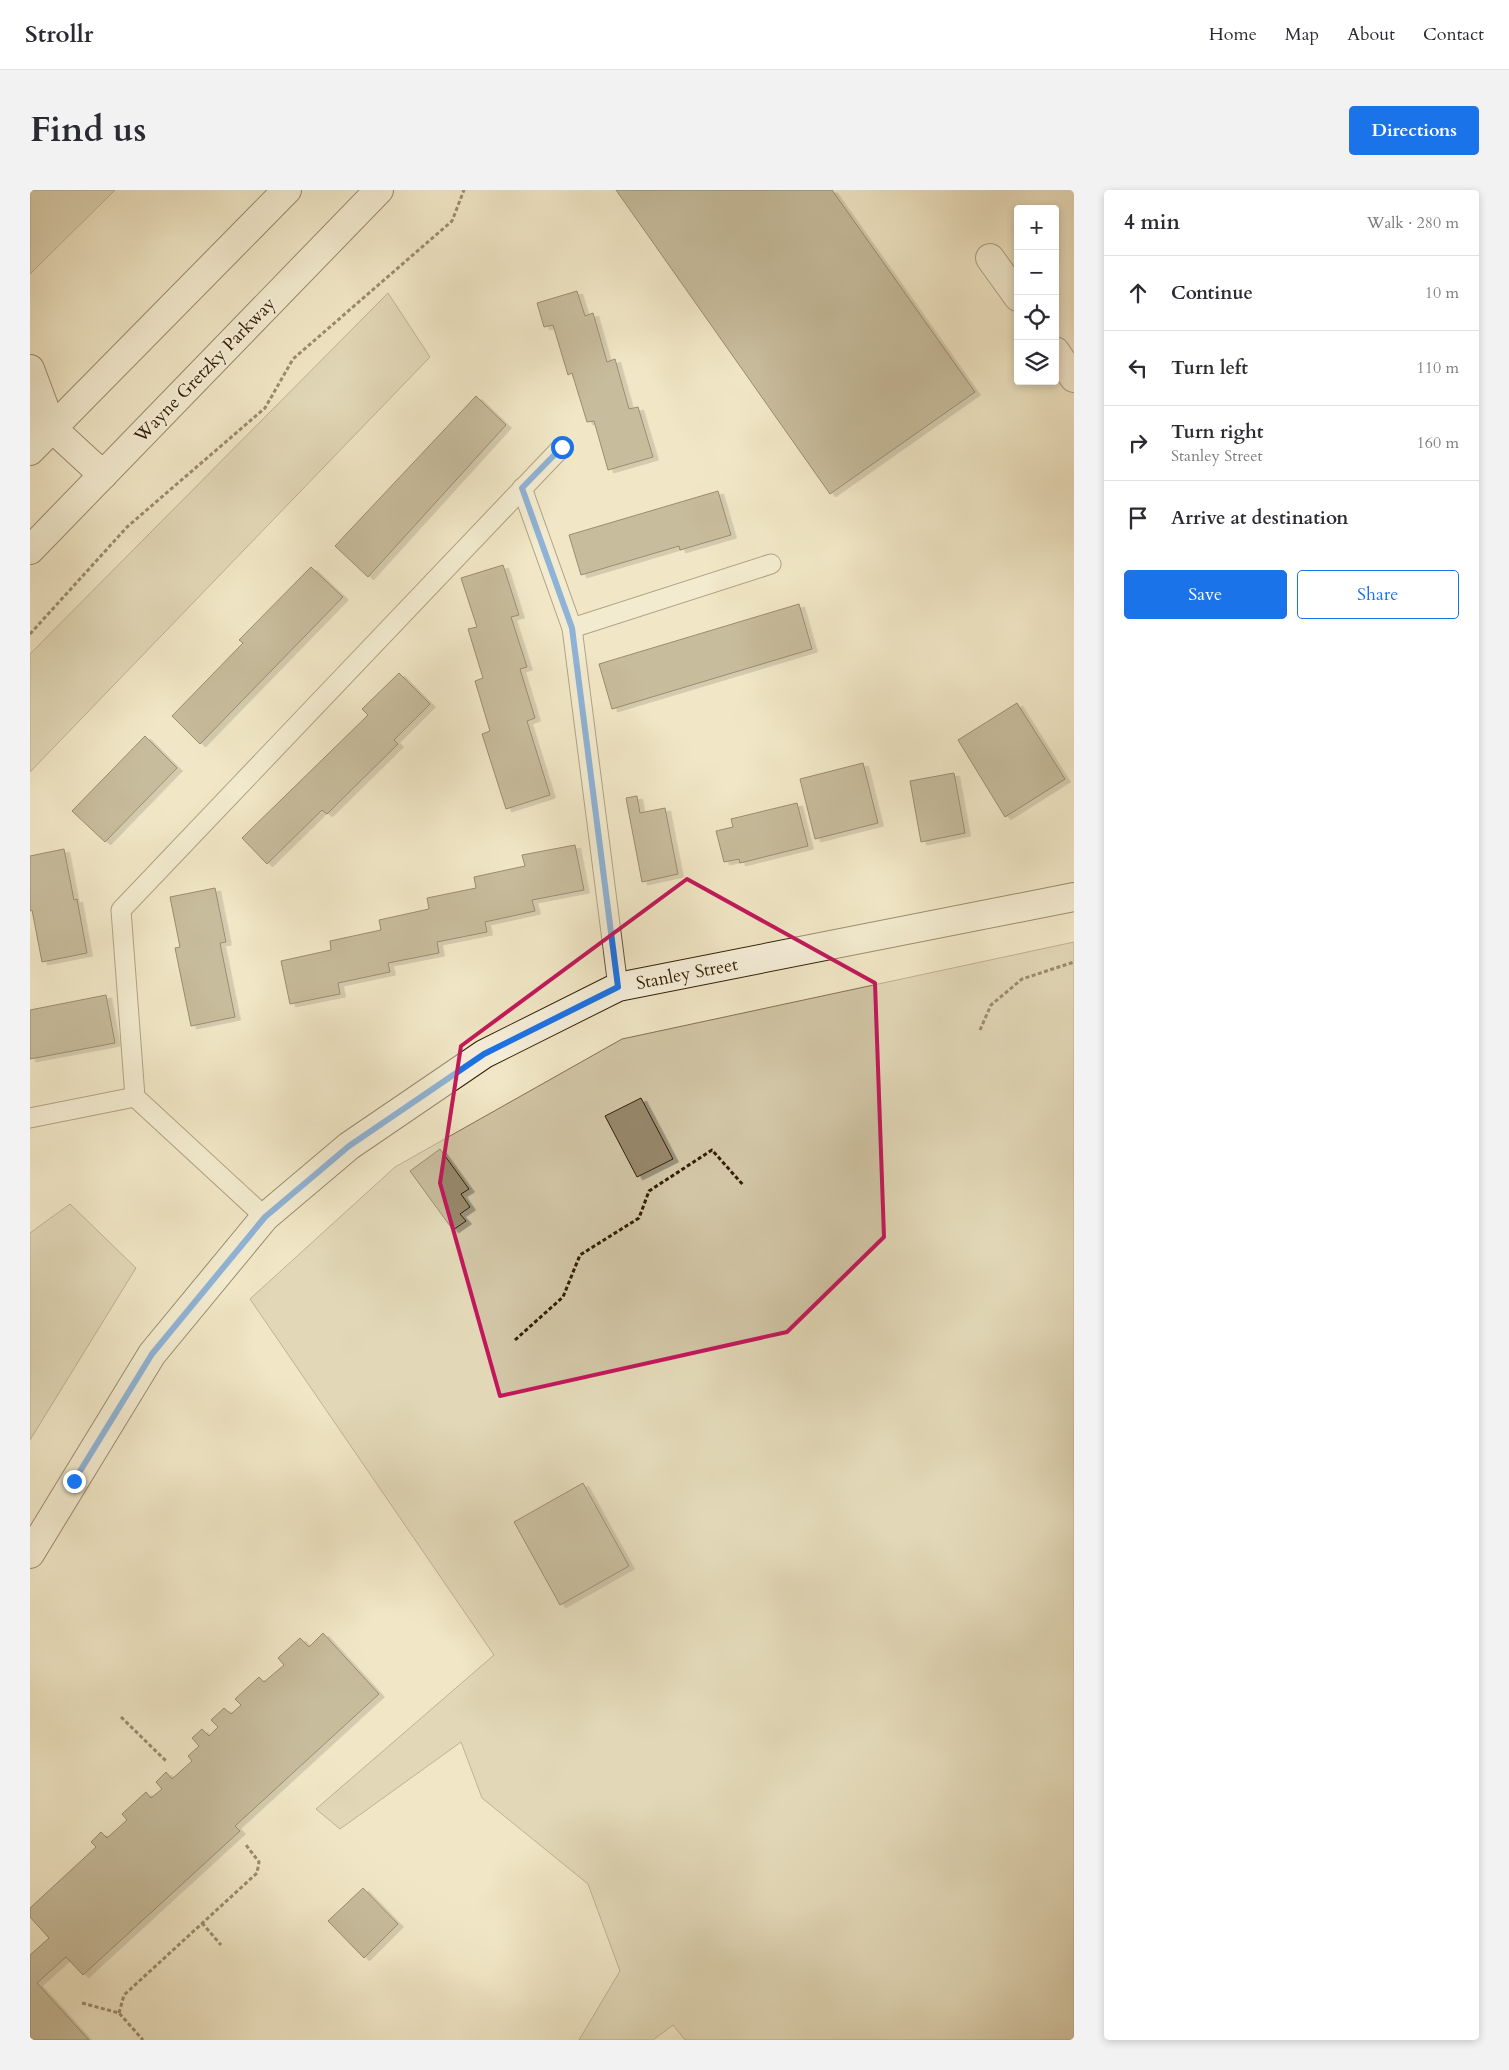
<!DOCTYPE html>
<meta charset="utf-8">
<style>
body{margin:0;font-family:Cardo,serif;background:#f2f2f3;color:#2b2b33}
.controls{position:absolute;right:15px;top:15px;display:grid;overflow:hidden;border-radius:5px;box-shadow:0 2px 8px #0003}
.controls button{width:45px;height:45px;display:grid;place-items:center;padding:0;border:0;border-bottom:1px solid #e1e1e2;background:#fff;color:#2b2b33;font:25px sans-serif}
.stop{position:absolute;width:15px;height:15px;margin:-11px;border:4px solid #1a73e8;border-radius:50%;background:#fff}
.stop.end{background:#1a73e8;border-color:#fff;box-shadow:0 1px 5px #0008}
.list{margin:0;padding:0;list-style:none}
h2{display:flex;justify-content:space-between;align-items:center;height:65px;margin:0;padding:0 20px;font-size:21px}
h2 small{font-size:16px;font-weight:400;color:#7c7c81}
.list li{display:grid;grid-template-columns:32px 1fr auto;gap:15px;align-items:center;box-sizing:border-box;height:75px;padding:0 20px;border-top:1px solid #e1e1e2}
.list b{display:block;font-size:19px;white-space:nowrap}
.list p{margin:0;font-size:16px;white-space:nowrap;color:#7c7c81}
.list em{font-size:16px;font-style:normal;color:#7c7c81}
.actions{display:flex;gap:10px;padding:15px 20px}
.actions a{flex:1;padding:11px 0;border:1px solid #1a73e8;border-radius:5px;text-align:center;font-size:18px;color:#1a73e8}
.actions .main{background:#1a73e8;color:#fff}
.icon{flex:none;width:28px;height:28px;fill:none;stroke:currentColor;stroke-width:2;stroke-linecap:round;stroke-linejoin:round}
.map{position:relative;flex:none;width:1044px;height:1850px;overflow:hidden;border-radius:5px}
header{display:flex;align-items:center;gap:30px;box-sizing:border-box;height:70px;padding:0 25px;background:#fff;border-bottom:1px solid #e1e1e2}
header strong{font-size:24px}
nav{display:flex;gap:28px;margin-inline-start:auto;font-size:18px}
.intro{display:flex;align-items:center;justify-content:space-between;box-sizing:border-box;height:120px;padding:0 30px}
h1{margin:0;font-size:35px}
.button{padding:12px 22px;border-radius:5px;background:#1a73e8;color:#fff;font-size:18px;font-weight:700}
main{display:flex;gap:30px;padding:0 30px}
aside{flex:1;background:#fff;border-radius:5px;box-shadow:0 2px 8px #0003}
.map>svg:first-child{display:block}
</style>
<header>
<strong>Strollr</strong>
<nav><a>Home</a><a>Map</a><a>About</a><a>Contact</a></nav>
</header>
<div class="intro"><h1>Find us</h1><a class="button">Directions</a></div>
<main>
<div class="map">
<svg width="1044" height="1850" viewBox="0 0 1044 1850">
<defs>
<filter id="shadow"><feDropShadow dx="5.5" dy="3" stdDeviation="0" flood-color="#0004"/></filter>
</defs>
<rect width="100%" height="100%" fill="#f1e7c6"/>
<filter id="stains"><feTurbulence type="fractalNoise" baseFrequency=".004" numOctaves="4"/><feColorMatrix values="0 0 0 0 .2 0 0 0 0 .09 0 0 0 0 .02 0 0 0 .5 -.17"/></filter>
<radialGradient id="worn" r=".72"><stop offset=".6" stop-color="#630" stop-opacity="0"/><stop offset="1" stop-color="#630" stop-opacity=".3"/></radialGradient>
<g fill="#d1c5a5" stroke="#827254">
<path d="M0,0H85L0,84Z"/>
<path d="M358,103L400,167L0,582V464Z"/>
<path d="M1044,752V1850H655L643,1835L623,1850H549L590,1781L558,1694L452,1608L431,1552L310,1639L286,1619L464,1465L220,1109L365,977L592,849Z"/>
<path d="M40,1014L106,1078L0,1250V1043Z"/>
</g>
<g fill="#968769" stroke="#342004" filter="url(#shadow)">
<path d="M586,0H802L945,202L800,304Z"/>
<path d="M547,101L555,126L563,123L577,172L585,169L599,219L608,217L623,267L578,280L564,231L557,232L542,183L538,185L523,135L514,137L507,113Z"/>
<path d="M446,206L476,235L338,387L305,356Z"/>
<path d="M688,301L701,345L650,360L649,356L551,385L539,345Z"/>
<path d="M473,375L489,425L481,427L497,477L490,479L505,528L497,531L520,605L476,619L452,544L460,541L445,491L453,488L438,439L447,437L431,388Z"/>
<path d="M281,377L313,407L170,554L142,526L213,453L209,450Z"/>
<path d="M769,414L782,459L582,519L569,474Z"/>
<path d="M369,483L400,514L364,550L368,554L297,624L292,620L237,674L212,648L338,525L332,519Z"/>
<path d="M987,513L1035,589L975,627L928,550Z"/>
<path d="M115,546L147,578L75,652L42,621Z"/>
<path d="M833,573L848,633L785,649L770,589Z"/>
<path d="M924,583L935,643L891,652L880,591Z"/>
<path d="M607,606L610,623L635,618L648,684L612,692L596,608Z"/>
<path d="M767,613L778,656L710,673L709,669L694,672L686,641L703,637L701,629Z"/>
<path d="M545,655L554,700L502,710L505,721L455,732L457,742L407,752L409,763L358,773L360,782L308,793L310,804L260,814L251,771L301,760L300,751L351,740L349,730L399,719L397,708L446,698L444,687L495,676L492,665Z"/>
<path d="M34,659L44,710L47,709L57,763L12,772L2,720L0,721V666Z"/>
<path d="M185,698L196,752L190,753L205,827L161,836L145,758L150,757L140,707Z"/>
<path d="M76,805L85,853L0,869V820Z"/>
<path d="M611,908L643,969L607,987L575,926Z"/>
<path d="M410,959L439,999L431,1004L440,1017L430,1024L436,1031L423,1040L380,981Z"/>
<path d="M553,1293L599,1376L530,1415L484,1332Z"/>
<path d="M293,1443L349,1504L205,1636L210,1641L53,1785L36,1767L7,1793L59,1850H0V1765L19,1748L0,1727V1718L66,1657L61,1652L71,1642L77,1648L97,1630L92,1624L116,1602L121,1608L132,1599L126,1592L136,1582L142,1589L162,1571L158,1566L169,1556L162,1548L172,1539L179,1546L188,1537L181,1530L194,1518L201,1524L211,1515L205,1509L229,1487L234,1492L254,1475L248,1468L270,1448L279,1457Z"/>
<path d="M333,1698L368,1734L334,1768L298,1731Z"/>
</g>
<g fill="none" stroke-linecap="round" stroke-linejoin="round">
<defs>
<g id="lane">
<path d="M492,298L542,438L588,797"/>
<path d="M542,438L741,374"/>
<path d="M0,928L105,907"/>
<path d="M235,1027L105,907L91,720L532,257"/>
</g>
<g id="street">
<path d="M960,68L988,107"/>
<path d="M1025,161L1044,188"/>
</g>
<g id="secondary">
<path d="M0,179L22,238"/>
<path d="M0,224L22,238L73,285"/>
<path d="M0,261L257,0"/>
<path d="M0,360L349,0"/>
<path d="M0,1364L122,1164L235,1027L319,956L454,864L588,797L1044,707"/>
</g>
</defs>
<use href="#lane" stroke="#635234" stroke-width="21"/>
<use href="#street" stroke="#635234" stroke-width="30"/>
<use href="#secondary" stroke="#342004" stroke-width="30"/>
<g stroke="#342004" stroke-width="3" stroke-dasharray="4 2.5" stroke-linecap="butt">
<path d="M0,444L97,337L235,218L263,169L422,31L434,0"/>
<path d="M950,840L961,815L992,789L1044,772"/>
<path d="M485,1150L533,1107L550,1065L609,1028L619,1001L682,960L714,996"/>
<path d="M91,1527L136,1571"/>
<path d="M172,1733L191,1755"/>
<path d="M52,1813L89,1823L113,1850"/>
<path d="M89,1823L94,1805L227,1683L229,1672L216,1655"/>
</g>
<use href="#lane" stroke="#f6efda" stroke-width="19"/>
<use href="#street" stroke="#f6efda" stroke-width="28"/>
<use href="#secondary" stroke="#f6efda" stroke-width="28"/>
</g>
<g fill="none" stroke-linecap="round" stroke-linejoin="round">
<path stroke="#1a73e8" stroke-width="6" d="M44,1291L122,1164L235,1027L319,956L454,864L588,797L542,438L492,298L532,257"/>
</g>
<path d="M0 0H1044V1850H0ZM657,689L845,793L854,1047L757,1142L470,1206L410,993L431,856Z" fill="#f1e7c6" fill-opacity=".55" fill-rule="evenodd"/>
<path fill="none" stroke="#c2185b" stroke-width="4" stroke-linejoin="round" d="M657,689L845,793L854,1047L757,1142L470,1206L410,993L431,856Z"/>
<g text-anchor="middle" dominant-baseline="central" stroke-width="4" stroke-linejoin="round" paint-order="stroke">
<g font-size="18" fill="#342004" stroke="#f6efda">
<text transform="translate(175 180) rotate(-46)">Wayne Gretzky Parkway</text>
<text transform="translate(657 784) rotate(-11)">Stanley Street</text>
</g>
</g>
<rect width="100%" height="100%" filter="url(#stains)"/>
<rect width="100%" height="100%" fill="url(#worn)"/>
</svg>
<div class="controls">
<button>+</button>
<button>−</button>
<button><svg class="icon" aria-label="locate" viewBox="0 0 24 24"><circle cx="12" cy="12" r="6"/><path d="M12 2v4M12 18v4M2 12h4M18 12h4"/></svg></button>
<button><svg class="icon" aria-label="layers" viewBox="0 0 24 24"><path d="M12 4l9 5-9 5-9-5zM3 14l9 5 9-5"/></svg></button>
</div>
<div class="stop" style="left:532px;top:257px"></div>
<div class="stop end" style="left:44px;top:1291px"></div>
</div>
<aside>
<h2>4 min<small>Walk · 280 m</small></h2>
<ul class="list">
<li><svg class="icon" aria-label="ahead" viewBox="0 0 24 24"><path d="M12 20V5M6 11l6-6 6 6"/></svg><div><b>Continue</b></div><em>10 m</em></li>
<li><svg class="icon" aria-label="left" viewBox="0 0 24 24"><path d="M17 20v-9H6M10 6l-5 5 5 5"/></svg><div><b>Turn left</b></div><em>110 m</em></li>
<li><svg class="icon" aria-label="right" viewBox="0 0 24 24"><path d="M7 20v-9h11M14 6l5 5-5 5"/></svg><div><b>Turn right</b><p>Stanley Street</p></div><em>160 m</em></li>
<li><svg class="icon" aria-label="arrive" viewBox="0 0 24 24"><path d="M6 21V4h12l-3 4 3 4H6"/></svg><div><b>Arrive at destination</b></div></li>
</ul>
<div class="actions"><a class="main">Save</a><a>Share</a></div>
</aside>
</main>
